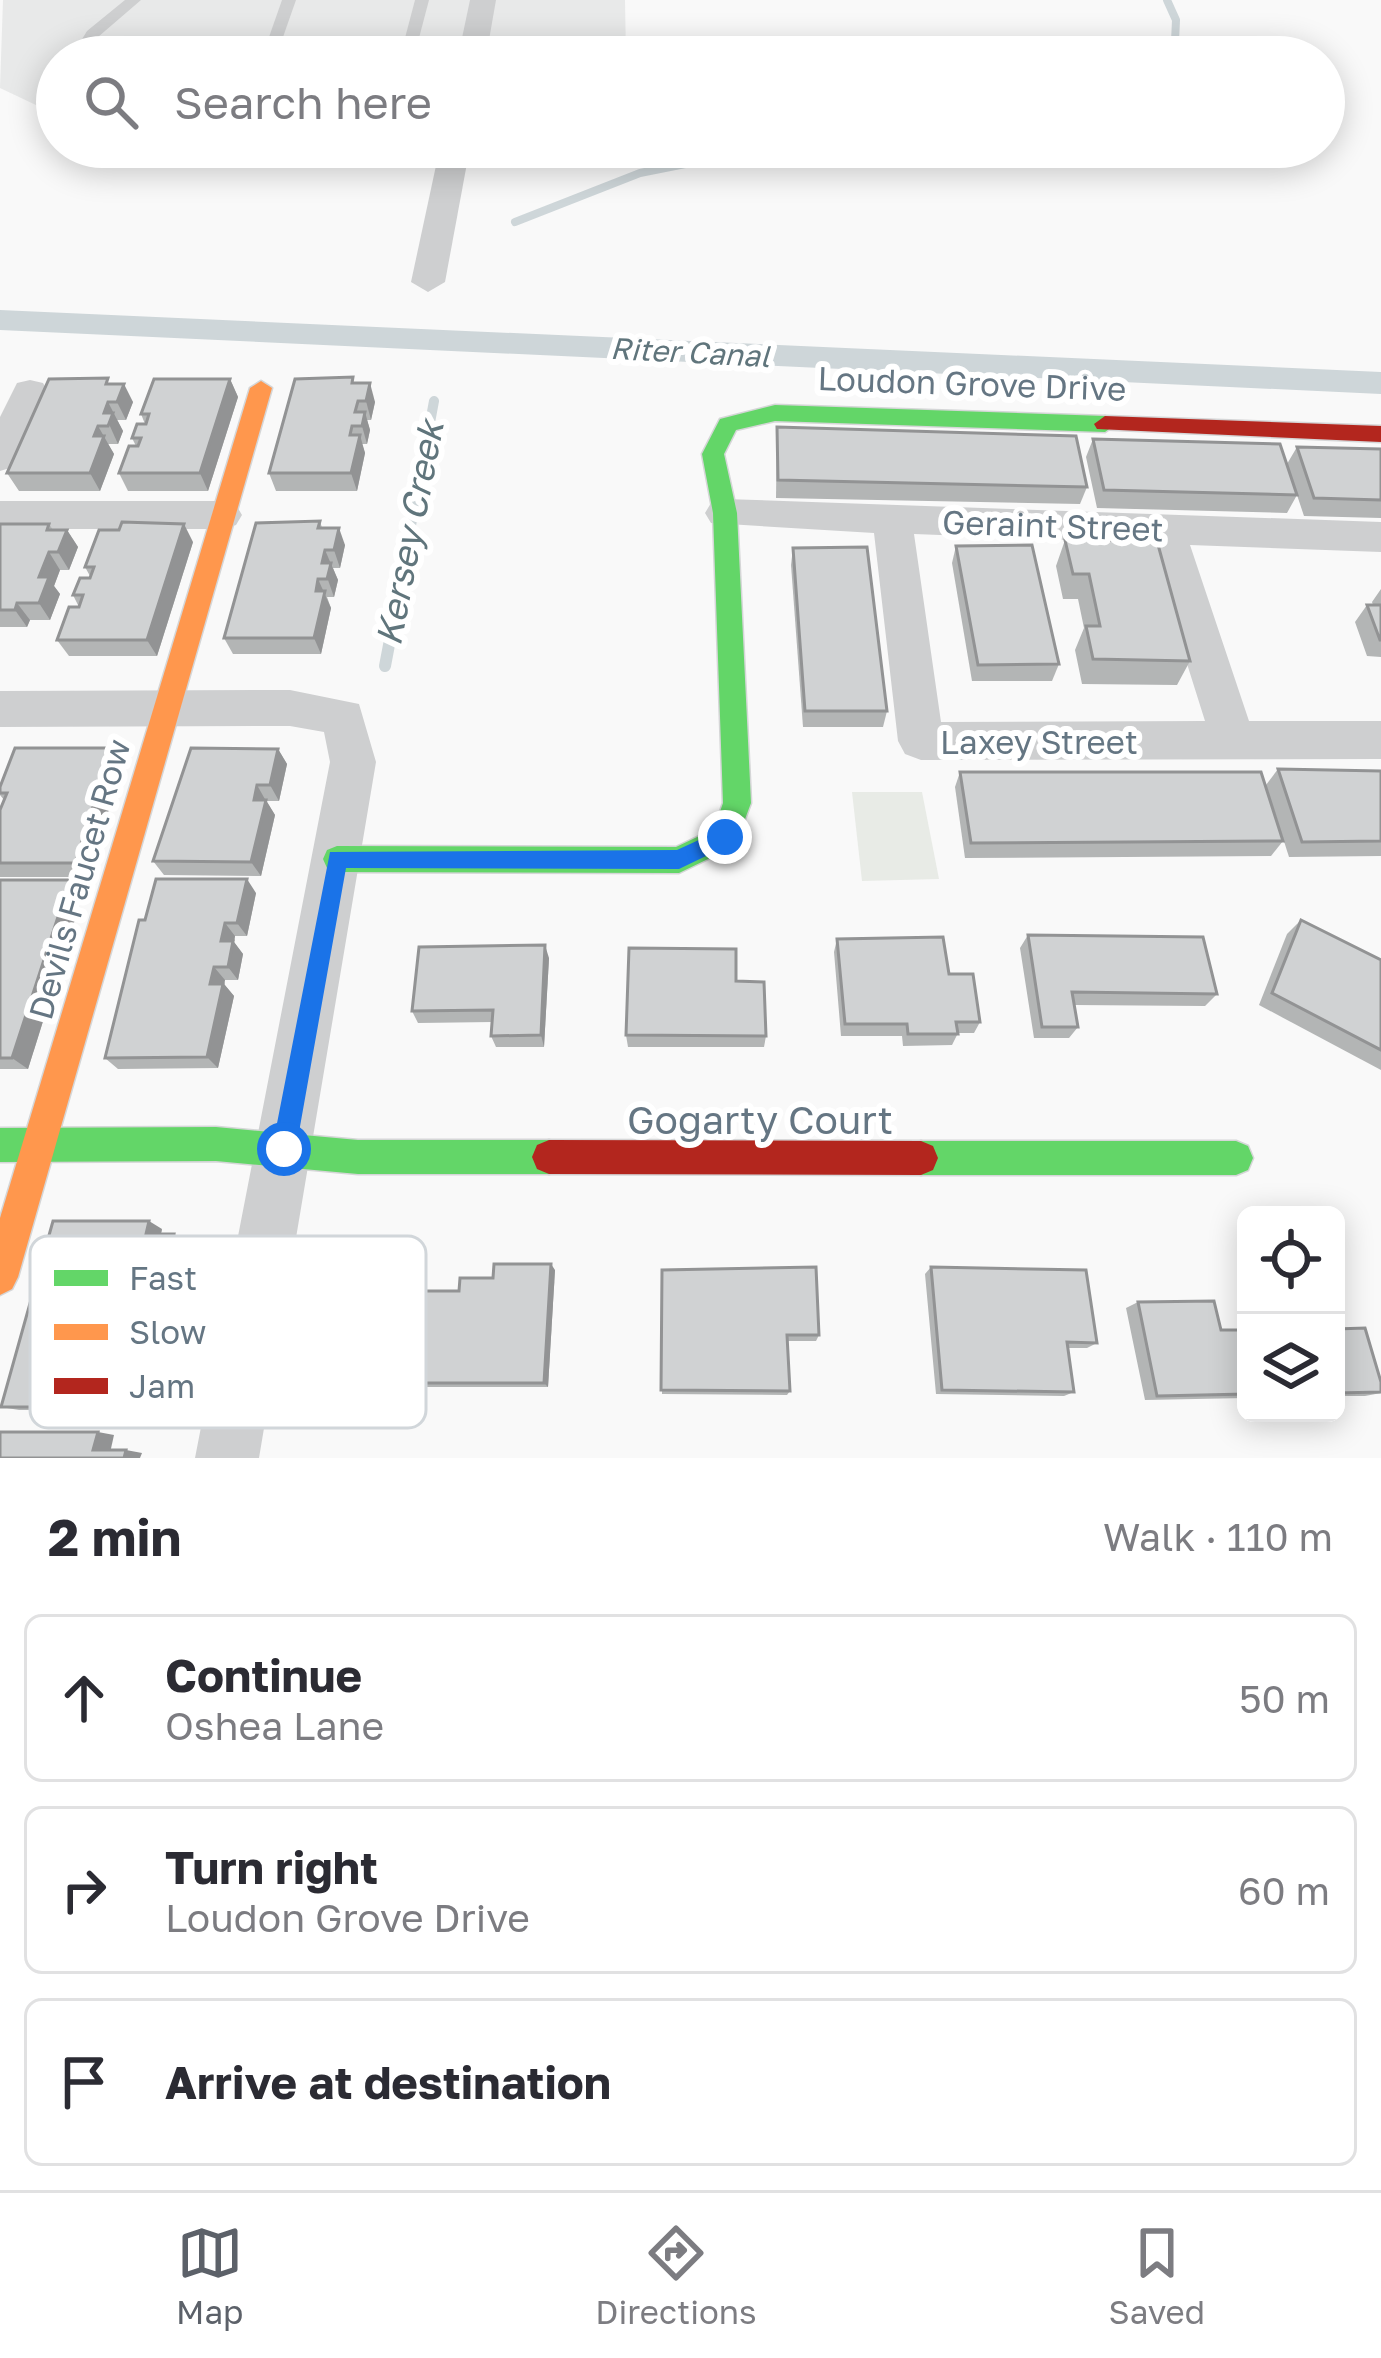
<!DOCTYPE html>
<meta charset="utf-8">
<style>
body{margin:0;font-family:"Golos Text",sans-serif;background:#f2f2f3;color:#2b2b33}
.controls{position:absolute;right:36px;bottom:36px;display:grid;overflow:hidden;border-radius:18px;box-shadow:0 6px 30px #0003}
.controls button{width:108px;height:108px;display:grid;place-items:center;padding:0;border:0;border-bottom:3px solid #e1e1e2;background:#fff;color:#2b2b33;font:60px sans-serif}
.stop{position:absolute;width:36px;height:36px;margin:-27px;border:9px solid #1a73e8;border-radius:50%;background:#fff}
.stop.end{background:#1a73e8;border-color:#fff;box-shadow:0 3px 12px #0008}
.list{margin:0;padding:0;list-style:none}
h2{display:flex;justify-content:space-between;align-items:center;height:156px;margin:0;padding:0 48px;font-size:51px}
h2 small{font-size:39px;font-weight:400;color:#7c7c81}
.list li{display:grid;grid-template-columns:78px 1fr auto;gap:36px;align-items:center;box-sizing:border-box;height:168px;margin:0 24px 24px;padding:0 24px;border:3px solid #e1e1e2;border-radius:18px}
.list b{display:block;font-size:45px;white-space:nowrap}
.list p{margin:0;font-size:39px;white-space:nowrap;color:#7c7c81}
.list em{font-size:39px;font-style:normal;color:#7c7c81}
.icon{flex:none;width:66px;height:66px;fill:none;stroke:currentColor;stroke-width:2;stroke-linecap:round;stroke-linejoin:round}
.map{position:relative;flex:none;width:1381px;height:1458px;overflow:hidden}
.search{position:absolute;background:#fff;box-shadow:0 6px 30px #0003;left:36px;right:36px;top:36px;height:132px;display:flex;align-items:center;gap:30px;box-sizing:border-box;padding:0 42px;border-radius:66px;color:#7c7c81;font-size:45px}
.sheet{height:732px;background:#fff}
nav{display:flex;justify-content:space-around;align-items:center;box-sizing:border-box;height:168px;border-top:3px solid #e1e1e2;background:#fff;font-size:33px;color:#7c7c81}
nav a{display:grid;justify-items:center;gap:6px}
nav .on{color:#5c6169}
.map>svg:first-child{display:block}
</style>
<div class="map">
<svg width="1381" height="1458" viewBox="0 0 1381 1458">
<rect width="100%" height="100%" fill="#f9f9f9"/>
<g fill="#e8e9e9">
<path d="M3,0H625L626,57H57V115L0,88Z"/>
<path d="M211,147H627L628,160Z"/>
</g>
<path fill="#e8ebe6" d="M852,792H922L939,879L862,881Z"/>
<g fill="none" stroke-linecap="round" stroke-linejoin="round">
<g stroke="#ced6d9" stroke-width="8">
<path d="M1143,57L1175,42L1176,20L1167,0"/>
<path d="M515,222L640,173L771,147"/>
</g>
<path stroke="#ced6d9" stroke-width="10" d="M402,574L434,401"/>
<path stroke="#ced6d9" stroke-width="12" d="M385,666L403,571"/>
<path fill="#ced6d9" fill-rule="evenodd" d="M0,310L1381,372V394L0,330Z"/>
<defs>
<g id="fast">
<path d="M775,405L1105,416L1116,424L1105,432L775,421L736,430L724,454L737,513L751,803L735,846L679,873L337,872L327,868L323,859L327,850L337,846L676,847L714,829L723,803L713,513L702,454L720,419Z"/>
<path d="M216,1127L358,1140H549L561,1145L566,1157L561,1169L549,1174H358L216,1161L0,1162V1128Z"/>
<path d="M921,1141H1236L1248,1146L1253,1158L1248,1170L1236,1175H921L909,1170L904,1158L909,1146Z"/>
</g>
<path id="slow" d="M261,381L272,388L18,1277L12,1289L0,1295V1218L250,388Z"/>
<g id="jam">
<path d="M1105,416L1381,426V442L1097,429L1094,424Z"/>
<path d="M549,1140L921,1141L933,1146L938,1158L933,1170L921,1175L549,1174L537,1169L532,1157L537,1145Z"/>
</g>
</defs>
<use href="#fast" stroke="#d5d6d7" stroke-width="3"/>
<use href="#slow" stroke="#d5d6d7" stroke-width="3"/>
<use href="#jam" stroke="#d5d6d7" stroke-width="3"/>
<g fill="#cecfd0" fill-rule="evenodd">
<path d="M125,0H141L98,37L85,57H71L87,31Z"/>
<path d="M282,0H296L276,57H262Z"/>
<path d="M415,0H429L414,57H400Z"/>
</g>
<g fill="#cecfd0" fill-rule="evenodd">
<path d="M470,0H496L486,57H458Z"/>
<path d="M440,147H470L445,282L428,292L411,282Z"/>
<path d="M30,380L43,383L48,392L13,467L0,471V417L17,383Z"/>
<path d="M725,499L1381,522V552L1190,545L1249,721H1381V759L921,760L905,754L898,741L874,533L711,523L705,513L711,503ZM914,534L1149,543L1205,721L941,722Z"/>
<path d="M0,501H222L236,505L242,515L236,525L222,529H0Z"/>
<path d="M290,690L359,704L376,762L259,1458H195L330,762L324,732L290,726L0,727V691Z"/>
</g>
<use href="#fast" fill="#63d668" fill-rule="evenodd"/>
<use href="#slow" fill="#ff974d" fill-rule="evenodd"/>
<use href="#jam" fill="#b3261e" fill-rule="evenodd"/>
</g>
<g fill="#b3b5b5">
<path d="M230,379L238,397L208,491H128L119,473L136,446L132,438L145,424L141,414Z"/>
<path d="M355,383L375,402L371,420H367L370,430L367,444H362L365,453L357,491H276L269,473Z"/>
<path d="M111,384L133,402L126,420H117L123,431L118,444H108L114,454L100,491H19L7,473Z"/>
<path d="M777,427L1087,487L1080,504L776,498Z"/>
<path d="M1093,439L1287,464L1297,447L1381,449V518L1304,516L1297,495L1287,513L1097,508L1086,457Z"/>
<path d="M320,521L322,528L345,545L340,568H333L338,580L334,597H327L331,608L321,654H233L224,638Z"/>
<path d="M0,524H49L53,530H67L78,547L69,570H60L54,586L60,594L50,620H30L27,627H0Z"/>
<path d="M1065,540L1190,661L1177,685L1082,684L1075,650L1084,628L1078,599H1063L1056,566Z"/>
<path d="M193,542L157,656H69L57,640L79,607L73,595L90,576L85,567Z"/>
<path d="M956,546L1059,664L1052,681H972L952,563Z"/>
<path d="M793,548L887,711L883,727H803L791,565Z"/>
<path d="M1381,589V657L1367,656L1355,622L1367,605H1373L1372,602Z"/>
<path d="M278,749L287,764L279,801H266L275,815L261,876L164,875L153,861Z"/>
<path d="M123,764L88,877H0V810L4,800L0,795V787Z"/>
<path d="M1278,769L1381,771V856L1289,857L1266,785Z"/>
<path d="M960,772L1283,841L1271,856L965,858L955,787Z"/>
<path d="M0,880H70L83,894L28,1069H0Z"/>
<path d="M256,893L247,936H235L234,942L243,954L238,980H225L224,984L234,996L218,1068L118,1069L105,1058L145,920Z"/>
<path d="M1301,920L1381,960V1070L1259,1005L1287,934Z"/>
<path d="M1028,935L1217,994L1205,1006L1074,1005L1078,1027L1069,1038H1034L1020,948Z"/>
<path d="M837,939L949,974L980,1022L974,1033H958L952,1045L903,1046L902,1036H841L834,952Z"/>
<path d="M549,958L544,1047H496L491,1036L493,1022L418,1023L412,1011Z"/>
<path d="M736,981L766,1036L764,1047H628L626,1035Z"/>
<path d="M162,1229L161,1234H174L187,1242L177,1288L163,1287L155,1323H139L136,1335L165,1341L150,1410H19L1,1407Z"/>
<path d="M931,1267L1097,1343L1087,1348H1068L1074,1392L1064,1396L936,1394L925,1274Z"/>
<path d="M555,1270L548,1387H421L414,1383L459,1291Z"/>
<path d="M662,1270L819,1335L816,1341H787L790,1391L787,1395L662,1394Z"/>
<path d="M1138,1302L1221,1330H1246V1398L1145,1400L1126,1308Z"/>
<path d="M1336,1329L1381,1393L1365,1396H1336Z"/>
</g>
<g fill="#929394">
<path d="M230,379L238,397L208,491L200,473Z"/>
<path d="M370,383L375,402L371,420L366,401Z"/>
<path d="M124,384L133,402L126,420L117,402Z"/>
<path d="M108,402L123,431L118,444L104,413Z"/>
<path d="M365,412L370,430L367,444L362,426Z"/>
<path d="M98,426L114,454L100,491L90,473L94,436Z"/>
<path d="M360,435L365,453L357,491L351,473Z"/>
<path d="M184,524L193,542L157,656L147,640Z"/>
<path d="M339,528L345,545L340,568L334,550Z"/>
<path d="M67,530L78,547L69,570L58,552Z"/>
<path d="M325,550L338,580L334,597L322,563Z"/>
<path d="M49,552L60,570L54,586L60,594L50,620L39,603V577Z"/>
<path d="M318,579L331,608L321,654L314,638L316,591Z"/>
<path d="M17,603L30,620L27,627L15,610Z"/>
<path d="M112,748L123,764L88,877L75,863Z"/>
<path d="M278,749L287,764L279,801L270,785Z"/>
<path d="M257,785L266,801L254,800Z"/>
<path d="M266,800L275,815L261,876L251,862Z"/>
<path d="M247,879L256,893L247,936L237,923Z"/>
<path d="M70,880L83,894L28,1069L12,1058Z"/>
<path d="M225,923L235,936L234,942L243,954L238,980L228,967L221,941Z"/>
<path d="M545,945L549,958L544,1047L541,1035Z"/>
<path d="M214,967L225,980L224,984L234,996L218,1068L207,1057L210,984Z"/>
<path d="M149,1221L162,1229L159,1242L146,1234Z"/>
<path d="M174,1234L187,1242L177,1288L164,1281Z"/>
<path d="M551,1264L555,1270L548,1387L544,1383Z"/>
<path d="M149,1280L163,1287L155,1323L141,1318Z"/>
<path d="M124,1318L139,1323L135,1341L120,1335Z"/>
<path d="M151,1335L165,1341L150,1410L135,1407Z"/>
<path d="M98,1432L114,1435L110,1453L93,1450Z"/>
<path d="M126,1450L142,1453L140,1458H124Z"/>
</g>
<g fill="#d0d2d3" stroke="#929394" stroke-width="3">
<path d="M353,377L352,383H370L366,401H358L355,412H365L362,426H352L350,435H360L351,473H269L295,379Z"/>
<path d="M108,378L106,384H124L117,402H108L104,413H113L108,426H98L94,436H104L90,473H7L49,379Z"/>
<path d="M154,379H230L200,473H119L129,446H138L141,438H132L137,424H146L149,414H141Z"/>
<path d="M777,427L1076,436L1087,487L778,480Z"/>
<path d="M1093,439L1280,444L1297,495L1104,490Z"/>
<path d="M1297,447L1381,449V500L1314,498Z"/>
<path d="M320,521L318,528H339L334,550H325L322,563H331L327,579H318L316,591H325L314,638H224L256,523Z"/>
<path d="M122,522L184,524L147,640H57L69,607H79L83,595H73L80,578H90L94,567H85L99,530H119Z"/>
<path d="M0,524H49L47,530H67L58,552H49L39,577H49L39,603H17L15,610H0Z"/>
<path d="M1065,540L1157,541L1190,661L1093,659L1086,626H1100L1089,574H1073Z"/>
<path d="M1032,545L1059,664L978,665L956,546Z"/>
<path d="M867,547L887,711H805L793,548Z"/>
<path d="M1367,605H1381V640H1380Z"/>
<path d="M15,748H112L75,863H0V810L7,793H0V787Z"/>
<path d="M191,748L278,749L270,785H257L254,800H266L251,862L153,861Z"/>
<path d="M1278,769L1381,771V841L1302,842Z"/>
<path d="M960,772H1261L1283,841L971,843Z"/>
<path d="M156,879H247L237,923H225L221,941H233L228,967H214L210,984H223L207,1057L105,1058L139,920H145Z"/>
<path d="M0,880H70L12,1058H0Z"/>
<path d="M1301,920L1381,960V1050L1272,993Z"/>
<path d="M1028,935L1203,937L1217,994L1072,992L1078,1027H1042Z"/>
<path d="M943,937L949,974H973L980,1022H956L958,1034H908L907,1024H845L837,939Z"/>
<path d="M545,945L541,1035L491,1036L493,1010L412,1011L419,947Z"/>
<path d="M629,948L736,949V981L764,982L766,1036L626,1035Z"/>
<path d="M53,1221H149L146,1234H174L164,1281L149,1280L141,1318H124L120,1335H151L135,1407H1Z"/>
<path d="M494,1264H551L544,1383H414L423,1291H459L460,1278H493Z"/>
<path d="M816,1267L819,1335H787L790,1391L661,1390L662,1270Z"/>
<path d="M931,1267L1086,1270L1097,1343L1067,1342L1074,1392L942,1390Z"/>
<path d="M1214,1301L1221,1330H1246V1394L1157,1396L1138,1302Z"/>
<path d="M1365,1328L1381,1382V1392L1336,1393V1329Z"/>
<path d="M0,1432H98L93,1450H126L124,1458H0Z"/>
</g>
<path fill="#1a73e8" d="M725,828L733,831V843L679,869L346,868L296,1149L284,1161L275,1158L272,1149L330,852L677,850Z"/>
<g text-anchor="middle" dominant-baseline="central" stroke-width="12" stroke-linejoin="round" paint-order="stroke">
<g font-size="30" font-style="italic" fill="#60757c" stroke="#fff">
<text transform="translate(690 352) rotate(3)">Riter Canal</text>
</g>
<g font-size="33" fill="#657683" stroke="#fff">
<text transform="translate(972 383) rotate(2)">Loudon Grove Drive</text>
<text transform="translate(1053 525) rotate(2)">Geraint Street</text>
<text x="1039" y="741">Laxey Street</text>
<text transform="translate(79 879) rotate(-74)">Devils Faucet Row</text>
</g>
<g font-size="36" font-style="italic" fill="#60757c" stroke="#fff">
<text transform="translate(409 533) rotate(-79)">Kersey Creek</text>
</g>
<g font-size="39" fill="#657683" stroke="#fff">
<text x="760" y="1119">Gogarty Court</text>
</g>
</g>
<rect x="30" y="1236" width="396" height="192" rx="18" fill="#fff" stroke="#d1d6da" stroke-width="3"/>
<rect x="54" y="1270" width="54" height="16" fill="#63d668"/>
<rect x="54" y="1324" width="54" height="16" fill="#ff974d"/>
<rect x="54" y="1378" width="54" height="16" fill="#b3261e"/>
<g font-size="33" fill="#657683">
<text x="129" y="1290">Fast</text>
<text x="129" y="1344">Slow</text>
<text x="129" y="1398">Jam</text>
</g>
</svg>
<div class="controls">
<button><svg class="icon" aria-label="locate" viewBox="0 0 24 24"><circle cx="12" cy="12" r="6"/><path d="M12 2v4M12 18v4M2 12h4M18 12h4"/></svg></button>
<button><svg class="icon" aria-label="layers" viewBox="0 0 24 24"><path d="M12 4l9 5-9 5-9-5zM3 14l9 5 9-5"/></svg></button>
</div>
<div class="stop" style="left:284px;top:1149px"></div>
<div class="stop end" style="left:725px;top:837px"></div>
<div class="search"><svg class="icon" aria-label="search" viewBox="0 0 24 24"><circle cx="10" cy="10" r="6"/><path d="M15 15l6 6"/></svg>Search here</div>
</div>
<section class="sheet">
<h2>2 min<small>Walk · 110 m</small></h2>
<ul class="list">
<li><svg class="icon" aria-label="ahead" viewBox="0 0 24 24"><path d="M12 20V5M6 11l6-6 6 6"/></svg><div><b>Continue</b><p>Oshea Lane</p></div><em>50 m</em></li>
<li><svg class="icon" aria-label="right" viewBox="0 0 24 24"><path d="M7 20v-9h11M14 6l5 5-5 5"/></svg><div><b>Turn right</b><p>Loudon Grove Drive</p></div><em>60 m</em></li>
<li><svg class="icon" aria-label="arrive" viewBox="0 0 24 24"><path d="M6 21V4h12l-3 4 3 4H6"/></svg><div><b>Arrive at destination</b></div></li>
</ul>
</section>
<nav>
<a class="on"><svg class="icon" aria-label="map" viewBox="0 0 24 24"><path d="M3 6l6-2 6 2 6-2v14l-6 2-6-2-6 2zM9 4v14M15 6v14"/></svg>Map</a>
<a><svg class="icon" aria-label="directions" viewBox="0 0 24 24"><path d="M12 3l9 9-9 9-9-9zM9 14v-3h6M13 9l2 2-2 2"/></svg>Directions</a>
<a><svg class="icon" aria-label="saved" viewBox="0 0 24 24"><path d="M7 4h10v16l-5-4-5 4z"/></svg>Saved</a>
</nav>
